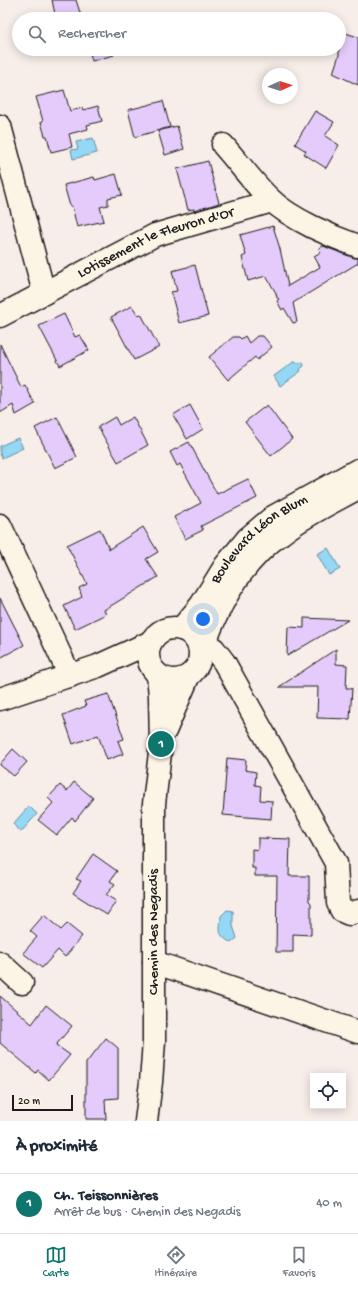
<!DOCTYPE html>
<html lang="fr">
<meta charset="utf-8">
<style>
body{margin:0;font-family:"Gochi Hand",sans-serif;background:#f6f6f7;color:#1f2937}
.controls{position:absolute;right:12px;bottom:12px;display:grid;overflow:hidden;border-radius:0px;box-shadow:0 2px 10px #0003}
.controls button{width:36px;height:36px;display:grid;place-items:center;padding:0;border:0;border-bottom:1px solid #e0e1e3;background:#fff;color:#1f2937;font:20px sans-serif}
.compass{position:absolute;left:262px;top:68px;width:36px;height:36px;border-radius:50%;background:#fff;box-shadow:0 2px 10px #0003;rotate:87deg}
.scale{position:absolute;left:12px;bottom:10px;width:61px;box-sizing:border-box;padding-left:4px;border:2px solid #1c1c1c;border-top:0;font-size:11px;line-height:14px;white-space:nowrap;color:#1c1c1c;-webkit-text-stroke:3px #fcf5e5;paint-order:stroke}
.you{position:absolute;left:203px;top:619px;width:14px;height:14px;margin:-10px;border:3px solid #fff;border-radius:50%;background:#1a73e8;box-shadow:0 0 0 6px #1a73e833}
.badge{display:grid;place-items:center;width:26px;height:26px;border-radius:50%;background:#0f766e;color:#fff;font-size:13px;font-weight:700}
.pin{position:absolute;translate:-50% -50%;border:2px solid #fff;box-shadow:0 1px 4px #0006}
.list{margin:0;padding:0;list-style:none}
h2{display:flex;justify-content:space-between;align-items:center;height:52px;margin:0;padding:0 16px;font-size:17px}
h2 small{font-size:13px;font-weight:400;color:#747a83}
.list li{display:grid;grid-template-columns:26px 1fr auto;gap:12px;align-items:center;box-sizing:border-box;height:60px;padding:0 16px;border-top:1px solid #e0e1e3}
.list b{display:block;font-size:15px;white-space:nowrap}
.list p{margin:0;font-size:13px;white-space:nowrap;color:#747a83}
.list em{font-size:13px;font-style:normal;color:#747a83}
.icon{flex:none;width:22px;height:22px;fill:none;stroke:currentColor;stroke-width:2;stroke-linecap:round;stroke-linejoin:round}
.map{position:relative;flex:none;width:358px;height:1121px;overflow:hidden}
.search{position:absolute;background:#fff;box-shadow:0 2px 10px #0003;left:12px;right:12px;top:12px;height:44px;display:flex;align-items:center;gap:10px;box-sizing:border-box;padding:0 14px;border-radius:22px;color:#747a83;font-size:15px}
.sheet{height:112px;background:#fff}
nav{display:flex;justify-content:space-around;align-items:center;box-sizing:border-box;height:56px;border-top:1px solid #e0e1e3;background:#fff;font-size:11px;color:#747a83}
nav a{display:grid;justify-items:center;gap:2px}
nav .on{color:#0f766e}
.map>svg:first-child{display:block}
</style>
<div class="map">
<svg width="358" height="1121" viewBox="0 0 358 1121">
<rect width="100%" height="100%" fill="#f7ede9"/>
<filter id="ink" filterUnits="userSpaceOnUse"><feTurbulence type="fractalNoise" baseFrequency=".025" numOctaves="2"/><feDisplacementMap in="SourceGraphic" scale="8" xChannelSelector="R" yChannelSelector="G"/><feConvolveMatrix kernelMatrix="1 2 1 2 8 2 1 2 1" color-interpolation-filters="sRGB"/></filter>
<g filter="url(#ink)">
<g fill="#94d8f6" stroke="#648d9f">
<path d="M93,138L97,153L73,159L71,150L78,149L76,142Z"/>
<path d="M295,361L296,363L303,362L304,366L300,369L301,371L280,386L274,376Z"/>
<path d="M18,438L23,448L2,458L0,454V446Z"/>
<path d="M328,548L340,569L329,575L317,554Z"/>
<path d="M29,806L37,814L21,832L13,824Z"/>
<path d="M227,910L233,911V926L237,938L231,943C217,934 220,932 221,916Z"/>
</g>
<g fill="#e5cbfb" stroke="#1c1c1c">
<path d="M52,0H76L82,19H56Z"/>
<path d="M100,15L101,19H84Z"/>
<path d="M339,31L358,37V85L333,73L339,55Z"/>
<path d="M89,49H113L114,55L92,61Z"/>
<path d="M64,90L70,111L82,108L83,110L98,106L102,121L87,125L88,129L69,134L72,147L51,152L47,136H45L41,122L43,121L36,97Z"/>
<path d="M163,101L170,127L135,137L128,110Z"/>
<path d="M315,111L334,122L325,136L339,145L326,168L304,154L306,151L295,144Z"/>
<path d="M177,126L184,149L165,155L158,131Z"/>
<path d="M208,161L219,203L194,211V209L188,210L177,169Z"/>
<path d="M116,174L122,195L108,198V205L100,207L104,221L77,227L72,206H70L64,185L94,177L95,180Z"/>
<path d="M273,226L280,249L288,286L320,267L314,256L321,252L318,249L323,246L354,258H358V263L293,303L297,322L293,323L284,308L282,310L277,301L279,299L277,298L276,293L266,276L248,281L242,257L246,255L240,235Z"/>
<path d="M195,265L208,316L179,323L171,292L177,291L172,271Z"/>
<path d="M132,306L138,315L141,314L159,347L134,360L111,317Z"/>
<path d="M64,314L75,337L80,335L89,350L60,366L39,326Z"/>
<path d="M245,336L249,343L257,336H263L272,347L257,360L255,357L228,380L209,357L233,337H239L241,339Z"/>
<path d="M0,344L21,387L25,385L35,404L16,415L13,405L0,413Z"/>
<path d="M190,405L203,429L187,439L173,415Z"/>
<path d="M267,405L292,439L271,456L245,422Z"/>
<path d="M57,417L77,457L55,468L35,428Z"/>
<path d="M115,417L119,425L133,417L148,445L118,462L98,427Z"/>
<path d="M189,442L217,494L248,479L257,498L201,526L203,530L185,539L174,517L201,503L180,464L177,466L170,452Z"/>
<path d="M143,527L158,552L146,559L158,577L104,610L106,614L75,629L64,606L82,597L79,588L87,584L67,545L100,529L109,549Z"/>
<path d="M0,598L24,645L0,658Z"/>
<path d="M304,618L348,620L287,656L288,627L304,628Z"/>
<path d="M336,649V664L347,665L346,688H352L350,719L317,718L318,687H279Z"/>
<path d="M108,694L124,739L118,741L123,754L107,760L98,735L73,744L63,715L86,706L84,701Z"/>
<path d="M13,749L27,762L14,776L0,765V764Z"/>
<path d="M227,758L246,760L245,770L256,772L255,785L261,786L260,800L272,801L271,819L223,815Z"/>
<path d="M74,782L93,798L75,821L72,817L57,835L38,820L53,803L48,798L60,785L67,791Z"/>
<path d="M258,838L290,839L289,876H309V901L311,903V935L293,934V952H276L277,876H255V868H252V849L258,850Z"/>
<path d="M93,854L117,871L110,881L115,884L106,895L116,901L107,915L73,893L81,881L76,879Z"/>
<path d="M44,915L61,930L67,924L82,936L65,957L58,950L42,968L23,953L37,937L30,931Z"/>
<path d="M0,996L32,1024L46,1005L72,1026L56,1045L70,1055L49,1080L38,1070L36,1073L0,1043Z"/>
<path d="M106,1038L118,1048V1098L105,1099L106,1119H86V1063Z"/>
</g>
<g fill="none" stroke-linecap="round" stroke-linejoin="round">
<defs>
<g id="minor">
<path d="M0,126L44,293"/>
<path d="M223,145C239,163 254,184 271,200C291,219 332,237 358,246"/>
<path id="s1" d="M0,316L155,235L272,201"/>
<path d="M0,525L70,676"/>
<circle cx="174" cy="654" r="26"/>
<path id="s2" d="M181,629L201,605L225,566L248,538L273,517L358,470"/>
<path d="M196,640L214,649L224,662L336,863L338,903L342,911L349,914L358,911"/>
<path d="M200,658C215,610 241,562 282,533C305,515 333,502 358,488"/>
<path d="M0,699L98,666L151,642"/>
<path d="M165,731L188,677"/>
<path d="M154,962L358,1032"/>
<path d="M0,963L22,983"/>
<path d="M146,1121L151,1082L154,1041V804L161,744L160,696L158,675"/>
</g>
</defs>
<use href="#minor" stroke="#1c1c1c" stroke-width="25"/>
<use href="#minor" stroke="#fcf5e5" stroke-width="22"/>
</g>
</g>
<g text-anchor="middle" dominant-baseline="central" stroke-width="4" stroke-linejoin="round" paint-order="stroke">
<g font-size="15" fill="#1c1c1c" stroke="#fcf5e5">
<text stroke="none"><textPath href="#s1" startOffset="173">Lotissement le Fleuron d'Or</textPath></text>
<text stroke="none"><textPath href="#s2" startOffset="121">Boulevard Léon Blum</textPath></text>
<text transform="translate(154 932) rotate(-90)">Chemin des Negadis</text>
</g>
</g>
</svg>
<div class="controls">
<button><svg class="icon" aria-label="locate" viewBox="0 0 24 24"><circle cx="12" cy="12" r="6"/><path d="M12 2v4M12 18v4M2 12h4M18 12h4"/></svg></button>
</div>
<svg class="compass" viewBox="-18 -18 36 36"><path d="M0-13l5 13h-10z" fill="#e53935"/><path d="M0 13l5-13h-10z" fill="#747a83"/></svg>
<div class="scale">20 m</div>
<div class="you"></div>
<div class="pin badge" style="left:161px;top:744px">1</div>
<div class="search"><svg class="icon" aria-label="search" viewBox="0 0 24 24"><circle cx="10" cy="10" r="6"/><path d="M15 15l6 6"/></svg>Rechercher</div>
</div>
<section class="sheet">
<h2>À proximité<small></small></h2>
<ul class="list">
<li><span class="badge">1</span><div><b>Ch. Teissonnières</b><p>Arrêt de bus · Chemin des Negadis</p></div><em>40 m</em></li>
</ul>
</section>
<nav>
<a class="on"><svg class="icon" aria-label="map" viewBox="0 0 24 24"><path d="M3 6l6-2 6 2 6-2v14l-6 2-6-2-6 2zM9 4v14M15 6v14"/></svg>Carte</a>
<a><svg class="icon" aria-label="directions" viewBox="0 0 24 24"><path d="M12 3l9 9-9 9-9-9zM9 14v-3h6M13 9l2 2-2 2"/></svg>Itinéraire</a>
<a><svg class="icon" aria-label="saved" viewBox="0 0 24 24"><path d="M7 4h10v16l-5-4-5 4z"/></svg>Favoris</a>
</nav>
